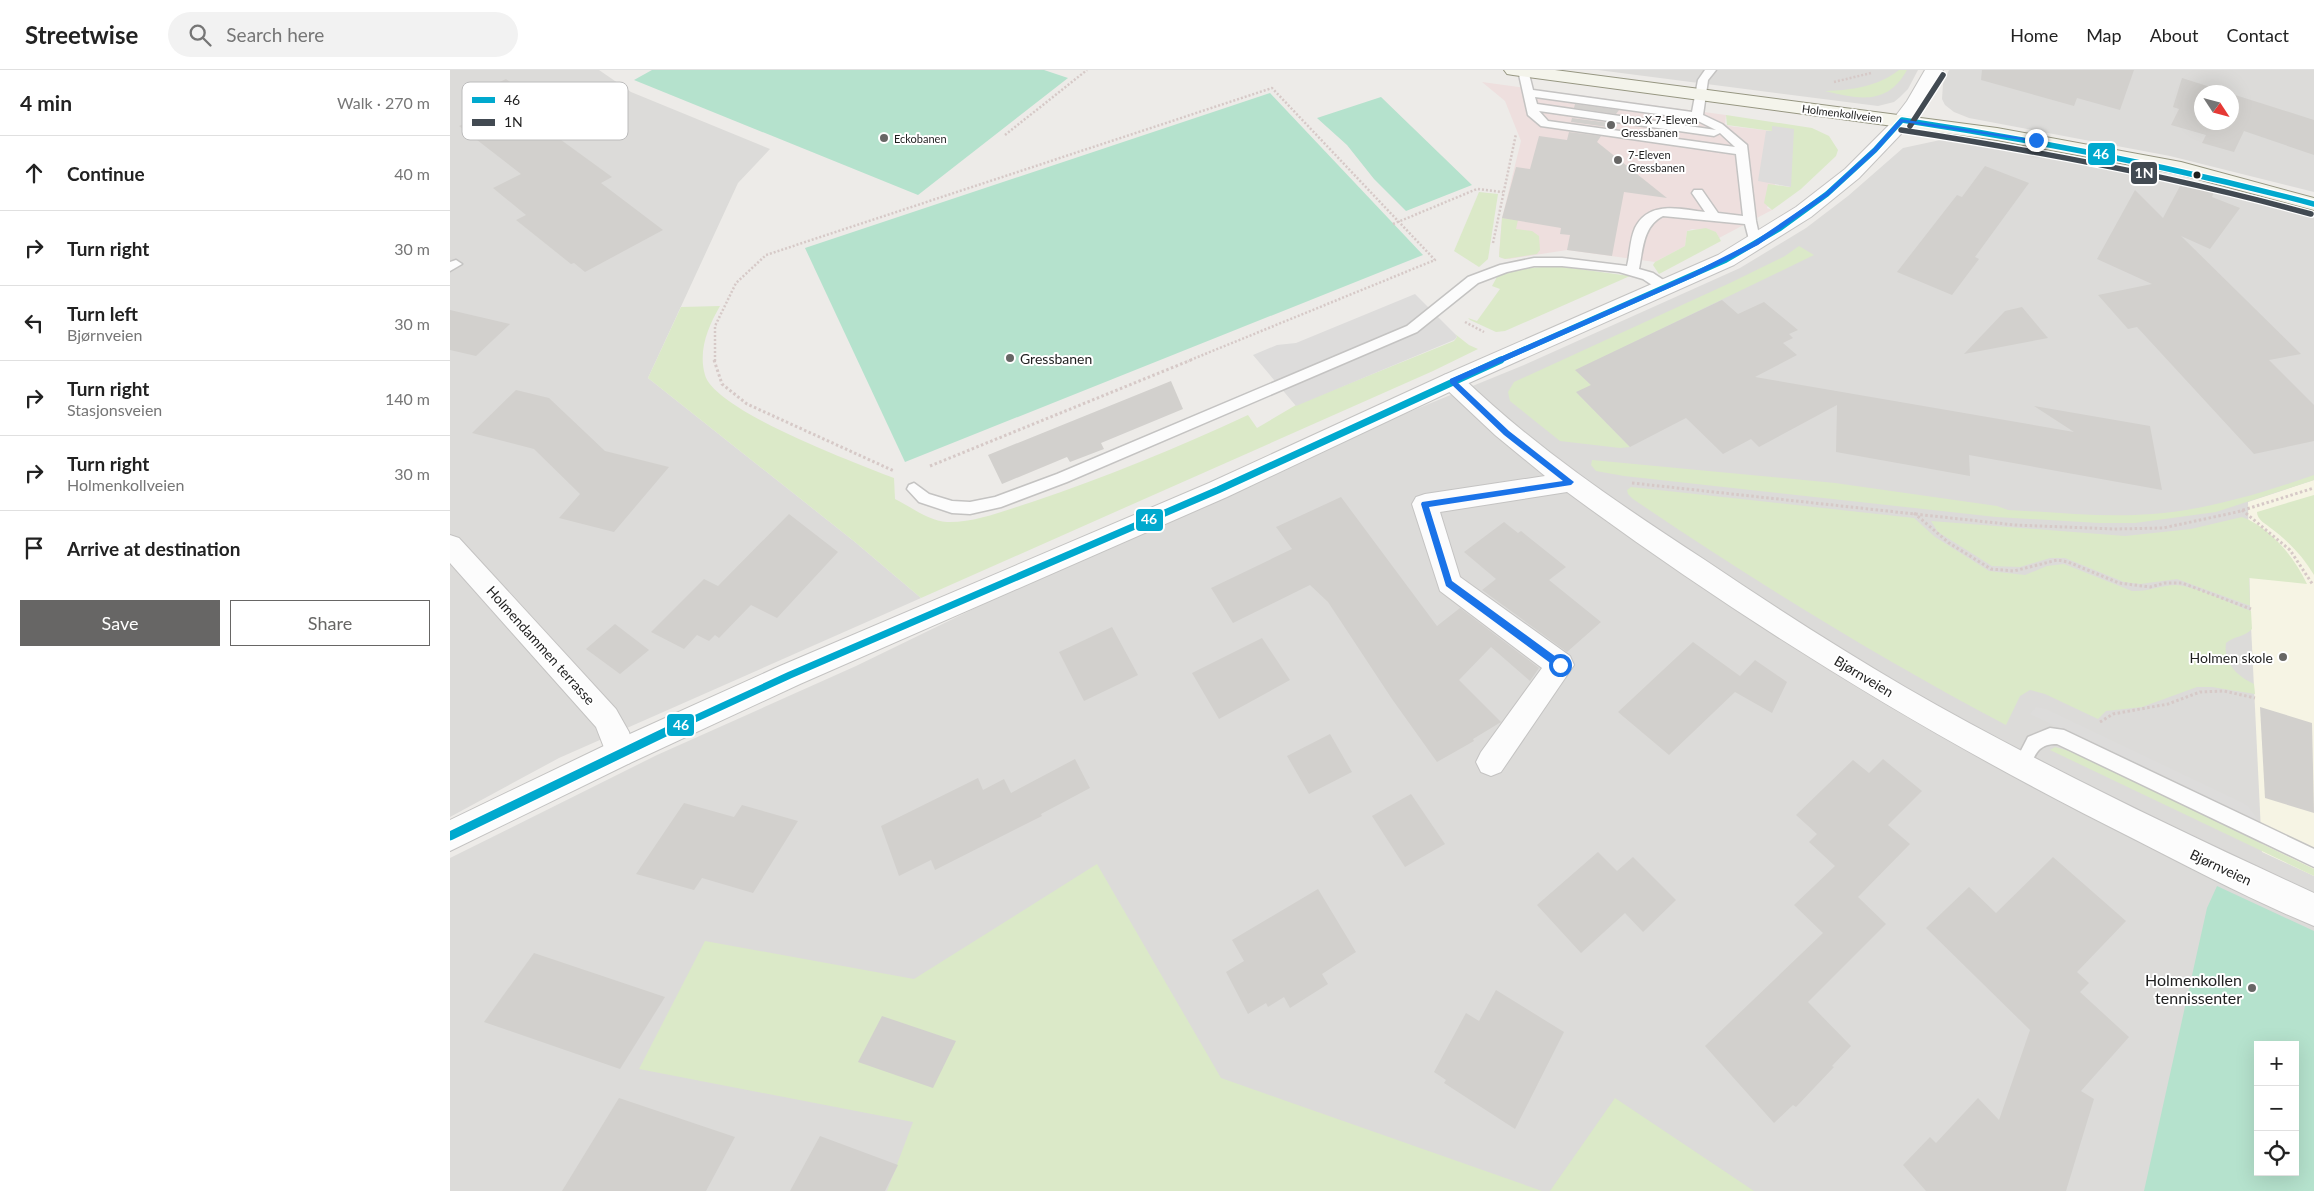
<!DOCTYPE html>
<meta charset="utf-8">
<style>
body{margin:0;font-family:Lato,sans-serif;background:#f2f2f2;color:#222}
.controls{position:absolute;right:15px;bottom:15px;display:grid;overflow:hidden;border-radius:0px;box-shadow:0 5px 20px #0002}
.controls button{width:45px;height:45px;display:grid;place-items:center;padding:0;border:0;border-bottom:1px solid #e0e0e0;background:#fff;color:#222;font:25px sans-serif}
.compass{position:absolute;left:1744px;top:15px;width:45px;height:45px;border-radius:50%;background:#fff;box-shadow:0 5px 20px #0002;rotate:126deg}
.stop{position:absolute;width:15px;height:15px;margin:-11px;border:4px solid #1a73e8;border-radius:50%;background:#fff}
.stop.end{background:#1a73e8;border-color:#fff;box-shadow:0 1px 5px #0008}
.list{margin:0;padding:0;list-style:none}
h2{display:flex;justify-content:space-between;align-items:center;height:65px;margin:0;padding:0 20px;font-size:21px}
h2 small{font-size:16px;font-weight:400;color:#767676}
.list li{display:grid;grid-template-columns:32px 1fr auto;gap:15px;align-items:center;box-sizing:border-box;height:75px;padding:0 20px;border-top:1px solid #e0e0e0}
.list b{display:block;font-size:19px;white-space:nowrap}
.list p{margin:0;font-size:16px;white-space:nowrap;color:#767676}
.list em{font-size:16px;font-style:normal;color:#767676}
.actions{display:flex;gap:10px;padding:15px 20px}
.actions a{flex:1;padding:11px 0;border:1px solid #676665;border-radius:0px;text-align:center;font-size:18px;color:#676665}
.actions .main{background:#676665;color:#fff}
.icon{flex:none;width:28px;height:28px;fill:none;stroke:currentColor;stroke-width:2;stroke-linecap:round;stroke-linejoin:round}
.map{position:relative;flex:none;width:1864px;height:1121px;overflow:hidden}
header{display:flex;align-items:center;gap:30px;box-sizing:border-box;height:70px;padding:0 25px;background:#fff;border-bottom:1px solid #e0e0e0}
header strong{font-size:24px}
nav{display:flex;gap:28px;margin-inline-start:auto;font-size:18px}
.search{width:350px;height:45px;background:#f2f2f2;display:flex;align-items:center;gap:12px;box-sizing:border-box;padding:0 18px;border-radius:28px;color:#767676;font-size:19px}
main{display:flex}
aside{flex:1;background:#fff}
.map>svg:first-child{display:block}
</style>
<header>
<strong>Streetwise</strong>
<div class="search"><svg class="icon" aria-label="search" viewBox="0 0 24 24"><circle cx="10" cy="10" r="6"/><path d="M15 15l6 6"/></svg>Search here</div>
<nav><a>Home</a><a>Map</a><a>About</a><a>Contact</a></nav>
</header>
<main>
<aside>
<h2>4 min<small>Walk · 270 m</small></h2>
<ul class="list">
<li><svg class="icon" aria-label="ahead" viewBox="0 0 24 24"><path d="M12 20V5M6 11l6-6 6 6"/></svg><div><b>Continue</b></div><em>40 m</em></li>
<li><svg class="icon" aria-label="right" viewBox="0 0 24 24"><path d="M7 20v-9h11M14 6l5 5-5 5"/></svg><div><b>Turn right</b></div><em>30 m</em></li>
<li><svg class="icon" aria-label="left" viewBox="0 0 24 24"><path d="M17 20v-9H6M10 6l-5 5 5 5"/></svg><div><b>Turn left</b><p>Bjørnveien</p></div><em>30 m</em></li>
<li><svg class="icon" aria-label="right" viewBox="0 0 24 24"><path d="M7 20v-9h11M14 6l5 5-5 5"/></svg><div><b>Turn right</b><p>Stasjonsveien</p></div><em>140 m</em></li>
<li><svg class="icon" aria-label="right" viewBox="0 0 24 24"><path d="M7 20v-9h11M14 6l5 5-5 5"/></svg><div><b>Turn right</b><p>Holmenkollveien</p></div><em>30 m</em></li>
<li><svg class="icon" aria-label="arrive" viewBox="0 0 24 24"><path d="M6 21V4h12l-3 4 3 4H6"/></svg><div><b>Arrive at destination</b></div></li>
</ul>
<div class="actions"><a class="main">Save</a><a>Share</a></div>
</aside>
<div class="map">
<svg width="1864" height="1121" viewBox="0 0 1864 1121">
<rect width="100%" height="100%" fill="#edebe8"/>
<g fill="#dcdbd9" fill-rule="evenodd">
<path d="M0,0H149L181,22L320,79L288,113L198,308L405,472L471,528L109,688L0,747Z"/>
<path d="M1148,0H1468L1458,19L1450,27L1444,32L1428,36Z"/>
<path d="M1499,0H1864V122L1720,86L1519,48L1504,42L1495,35L1492,29L1493,14ZM1752,22H1782V52H1752Z"/>
<path d="M1495,69L1532,73L1700,101L1864,144V1121H0V788L207,685L406,596L768,420L1074,295L1290,198L1356,158L1398,126L1453,78ZM1808,975H1845V1102H1808Z"/>
</g>
<path fill="#eedfde" d="M1032,12L1276,45L1275,54L1279,56L1322,61L1344,59L1317,138L1322,140L1269,168L1266,162L1242,159L1237,161L1235,176L1205,192L1117,180L1059,189L1051,188L1049,184L1052,148L1071,71L1055,31Z"/>
<path fill="#f6f4e4" d="M1864,410V806L1812,782L1800,535L1798,432Z"/>
<g fill="#dbe9c8">
<path d="M1449,0H1457C1437,36 1409,29 1375,21C1402,20 1427,17 1449,0Z"/>
<path d="M1276,45L1362,58L1379,66L1388,80L1386,86L1351,119L1322,140L1314,133L1318,114L1340,117L1322,56V61L1277,55Z"/>
<path d="M1029,122L1048,124L1038,189L1029,197L1004,181Z"/>
<path d="M1052,148L1068,150L1066,159L1082,161L1089,166L1090,180L1087,184L1055,189L1049,187Z"/>
<path d="M1256,158L1266,162L1271,171L1209,204L1203,195L1205,192L1235,176L1237,161Z"/>
<path d="M1349,176L1364,185L1126,300L1141,315L1127,323L1180,377L1170,378L1110,371L1060,331L1058,322L1064,312L1280,213L1335,186Z"/>
<path d="M1091,197H1114L1180,206L1055,261L1046,262L1020,250L1018,248L1027,251L1050,219L1042,216L1048,205L1070,199Z"/>
<path d="M270,236C258,257 248,280 255,305C265,341 408,394 444,408L445,429C461,437 479,451 497,452C525,453 556,440 582,432C656,407 727,378 798,345L807,358L846,335L1004,271L1007,267L1005,264L1019,275L1028,279L983,301L471,528L405,472L198,308L231,237Z"/>
<path d="M1142,390L1385,413L1547,436L1558,440C1606,442 1654,448 1702,444C1757,440 1812,423 1864,405V410L1766,442L1685,453H1649L1546,447L1174,406L1146,401L1141,395Z"/>
<path d="M1181,417L1464,448L1485,467L1539,501L1575,505L1597,496L1614,494L1682,521C1697,522 1711,515 1726,515C1745,516 1782,534 1801,541L1802,559C1795,567 1784,566 1776,573C1773,593 1787,606 1804,614L1805,624L1762,617H1747L1692,637L1656,641L1648,649L1595,624L1580,620L1570,626L1556,655C1427,587 1304,511 1183,429L1178,424L1177,420Z"/>
<path d="M1864,425V505C1853,486 1839,472 1822,459C1816,454 1807,450 1807,442Z"/>
<path d="M1792,447C1821,458 1844,487 1857,514L1799,508L1800,535H1798L1727,509L1690,514L1674,512L1615,488H1600L1570,497L1542,496L1488,462L1481,451L1675,466L1741,459Z"/>
<path d="M1605,677L1623,682L1864,799V806L1600,680Z"/>
<path d="M647,794L771,1008L1092,1121H437L463,1052L189,999L255,871L464,909Z"/>
<path d="M1165,1028L1304,1121H1100Z"/>
</g>
<g fill="#b5e2cd" fill-rule="evenodd">
<path d="M202,0H594L618,8L468,125L184,10Z"/>
<path d="M820,23L973,185L455,392L355,178Z"/>
<path d="M931,27L1022,115L956,141L924,109L897,75L867,48Z"/>
<path d="M1767,816L1864,861V1121H1694L1757,838ZM1808,975H1845V1102H1808Z"/>
</g>
<g fill="#dddcdb">
<path d="M1322,56L1344,59L1341,117L1308,111L1316,61H1322Z"/>
<path d="M965,224L1005,264L1007,267L1004,270L846,336L803,285L827,275L846,273Z"/>
<path d="M1586,637L1596,639L1793,733L1798,736L1810,753L1580,644Z"/>
</g>
<g fill="#d2d0cd">
<path d="M1532,0H1684L1670,40L1627,28L1624,36L1531,10Z"/>
<path d="M1732,8L1776,22H1752V52H1782V24L1864,50V85L1794,61L1784,82L1752,73L1756,65L1721,55L1729,39L1723,37Z"/>
<path d="M56,9L91,35L74,43L162,107L151,113L213,160L135,202L124,193L121,194L66,150L76,145L43,118L71,104L9,56L28,48L26,46L39,40L20,26Z"/>
<path d="M1125,34L1169,40L1166,44L1124,38Z"/>
<path d="M1122,48L1160,53L1157,57L1121,52Z"/>
<path d="M1119,62L1151,66L1147,72L1217,128L1174,122L1162,186L1117,180L1120,165L1110,164L1111,158L1052,148L1066,97L1080,99L1089,66L1117,70Z"/>
<path d="M1535,96L1579,113L1525,187L1529,189L1502,225L1447,202L1507,125L1512,127Z"/>
<path d="M1730,116L1764,122L1762,127L1790,138L1760,179L1731,166L1851,284L1819,290L1864,335V371L1804,384L1687,257L1678,259L1648,225L1702,214L1647,189L1685,120L1713,148Z"/>
<path d="M1272,230L1288,244L1314,232L1348,260L1339,264L1343,268L1333,273L1347,285L1305,307L1624,362L1584,336L1700,356L1712,420L1519,385L1520,406L1386,382L1387,335L1309,377L1301,369L1273,384L1236,348L1180,377L1126,322L1141,315L1125,300Z"/>
<path d="M1572,237L1598,268L1514,284L1555,241Z"/>
<path d="M0,240L60,254L26,286L0,280Z"/>
<path d="M721,311L733,339L651,373L654,379L620,392L617,387L552,414L538,385Z"/>
<path d="M66,320L99,328L155,381L219,397L164,462L109,448L130,424L84,379L22,363Z"/>
<path d="M891,427L987,556L1010,538L1089,598L1080,611L1041,577L1009,610L1051,652L1023,669L1024,671L987,692L942,629L878,532L860,515L783,553L761,518L842,479L826,457Z"/>
<path d="M339,444L388,482L327,548L301,535L269,568L265,565L259,571L247,565L234,579L201,562L254,509L268,516Z"/>
<path d="M1054,452L1068,463L1071,461L1116,497L1099,510L1151,552L1117,582L1032,520L1046,509L1014,482Z"/>
<path d="M165,554L199,580L170,604L136,579Z"/>
<path d="M662,557L688,605L634,631L609,582Z"/>
<path d="M812,568L840,610L769,649L742,603Z"/>
<path d="M1243,572L1290,606L1305,590L1337,612L1322,643L1285,622L1219,685L1168,642Z"/>
<path d="M1810,637L1862,653L1864,743L1815,728Z"/>
<path d="M880,664L902,702L859,724L837,686Z"/>
<path d="M625,689L640,718L591,744L592,746L485,800L481,790L449,806L431,756L528,708L533,720L554,709L561,723Z"/>
<path d="M1433,689L1472,721L1438,755L1460,774L1408,827L1436,854L1358,932L1401,976L1382,996L1384,997L1346,1037L1343,1035L1324,1053L1255,976L1373,863L1344,835L1385,796L1359,772L1367,764L1346,745L1403,690L1419,703Z"/>
<path d="M961,724L995,774L955,797L922,746Z"/>
<path d="M234,733L284,747L292,735L348,751L303,823L252,808L244,820L186,804Z"/>
<path d="M1148,782L1167,801L1183,787L1226,830L1193,862L1175,843L1131,883L1087,835Z"/>
<path d="M1603,787L1676,851L1627,902L1639,913L1630,922L1679,967L1631,1021L1644,1029L1616,1121H1476L1453,1095L1480,1067L1486,1073L1528,1028L1549,1050L1580,960L1476,858L1519,817L1546,843Z"/>
<path d="M868,819L906,882L872,904L878,914L840,938L834,927L818,937L816,933L798,944L776,902L794,891L782,870Z"/>
<path d="M84,883L215,927L170,999L34,952Z"/>
<path d="M1046,920L1114,962L1065,1059L994,1013L996,1010L984,1002L1016,943L1029,951Z"/>
<path d="M432,946L506,971L483,1018L408,992Z"/>
<path d="M169,1028L285,1067L256,1121H112Z"/>
<path d="M370,1066L448,1095L435,1121H340Z"/>
</g>
<g fill="none" stroke-linecap="round" stroke-linejoin="round">
<defs>
<g id="service">
<path d="M1068,0H1078L1083,20L1242,42L1248,10L1255,0H1266L1258,10L1253,45L1272,54L1297,75L1306,151L1311,174L1309,177H1301L1295,154L1213,146C1193,156 1193,179 1189,199L1203,203L1221,215L1222,218L1221,221H1211L1193,209L1169,202L1112,196H1084L1057,202L1028,213L967,262L617,412L551,437L520,444L502,443L469,432L457,419L459,415L464,413L479,424L502,431L520,432L545,427L607,404L957,256L1018,207L1050,195L1084,188H1112L1177,196C1180,184 1180,169 1185,158C1199,130 1230,139 1255,142L1242,123L1244,120H1252L1268,143L1293,146L1286,84L1091,56L1078,45ZM1085,27L1244,49L1266,60L1087,34ZM1089,41L1264,66L1270,63L1285,77L1098,51Z"/>
<path d="M6,190L12,194L0,201V192Z"/>
<path d="M1600,658L1614,660L1864,779V797L1607,674C1586,674 1585,686 1578,702L1572,704L1566,702L1563,696L1578,667Z"/>
</g>
<g id="minor">
<path d="M1002,303L1010,305C1084,377 1169,434 1255,490C1320,534 1387,577 1455,617C1587,693 1725,759 1864,823V856C1803,831 1743,799 1684,769C1485,670 1296,554 1117,422L990,442L1010,507L1120,586L1124,595L1051,702L1041,706L1031,702L1026,692L1031,682L1092,598L990,521L962,434L966,427L975,424L1095,406L1045,365L994,317L990,311L994,305Z"/>
<path d="M0,465L9,468L166,639L179,662L185,683L180,693L170,696L160,693L146,657L0,493Z"/>
</g>
<path id="tertiary" d="M1475,0H1493L1475,32L1451,64L1409,108L1361,147L1284,195L1010,317L777,427L350,614L180,693L0,781V750L160,673L330,596L759,413L994,305L1268,185L1346,137L1395,99L1438,56L1457,31Z"/>
<path id="secondary" d="M1054,0H1105L1547,58L1731,92L1864,128V140L1729,104L1547,70L1063,5L1057,4Z"/>
</defs>
<use href="#service" stroke="#c4c3c2" stroke-width="3"/>
<use href="#minor" stroke="#c4c3c2" stroke-width="2"/>
<use href="#tertiary" stroke="#c4c3c2" stroke-width="2"/>
<use href="#secondary" stroke="#969681" stroke-width="2"/>
<g stroke="#d6c9c7" stroke-width="2.5" stroke-dasharray="2 2" stroke-linecap="butt">
<path d="M1384,12L1421,3"/>
<path d="M555,65L637,0"/>
<path d="M943,154L1027,119L1053,122"/>
<path d="M1043,173L1066,64"/>
<path d="M1015,252L1034,262"/>
<path d="M265,291V256L286,213L316,185L822,18L985,190L738,291"/>
</g>
<g stroke="#d6c9c7" stroke-width="3" stroke-dasharray="2.5 2.5" stroke-linecap="butt">
<path d="M264,290L272,314L297,334L444,401"/>
<path d="M480,396L741,290"/>
<path d="M1182,413L1565,455L1664,459L1713,458L1787,442L1864,418"/>
<path d="M1792,440L1840,480L1863,515"/>
<path d="M1464,443L1499,473L1541,499L1564,501L1607,490L1618,492L1669,513L1700,517L1715,513H1732L1801,539"/>
<path d="M1650,652L1663,644L1718,634L1750,622L1774,621L1805,628"/>
</g>
<use href="#service" fill="#fcfcfc" fill-rule="evenodd"/>
<use href="#minor" fill="#fcfcfc" fill-rule="evenodd"/>
<use href="#tertiary" fill="#fcfcfc" fill-rule="evenodd"/>
<use href="#secondary" fill="#f4f4eb" fill-rule="evenodd"/>
<defs>
<path id="bus-1-far2" d="M1048,291L1276,190L1329,159L1377,124L1425,80L1452,50C1591,71 1728,98 1864,134"/>
<path id="bus-1-far1" d="M225,658L340,605L768,420L1051,290"/>
<path id="bus-1" d="M0,766L228,656"/>
<g id="bus-2">
<path d="M1460,56L1493,5"/>
<path d="M1451,60C1589,81 1726,107 1861,144"/>
</g>
</defs>
<use href="#bus-1-far2" stroke="#fff" stroke-width="8"/>
<use href="#bus-1-far1" stroke="#fff" stroke-width="11"/>
<use href="#bus-1" stroke="#fff" stroke-width="12"/>
<use href="#bus-2" stroke="#fff" stroke-width="8"/>
<use href="#bus-1-far2" stroke="#00a9ce" stroke-width="5.5"/>
<use href="#bus-1-far1" stroke="#00a9ce" stroke-width="7"/>
<use href="#bus-1" stroke="#00a9ce" stroke-width="9"/>
<use href="#bus-2" stroke="#424a52" stroke-width="5.5"/>
</g>
<path fill="#1a73e8" d="M1450,49L1588,70L1586,72L1453,52L1427,81L1379,125L1308,175L1244,207L1007,312L1059,361L1124,412L1121,415L979,437L1002,511L1113,592V598H1107L996,516L971,434L972,432L1113,411L1054,365L1000,313V309L1240,204L1303,172L1375,123L1423,79Z"/>
<g fill="#676665" stroke="#fff" stroke-width="2">
<circle cx="1161" cy="55" r="5"/>
<circle cx="434" cy="68" r="5"/>
<circle cx="1168" cy="90" r="5"/>
<circle cx="560" cy="288" r="5"/>
<circle cx="1833" cy="587" r="5"/>
<circle cx="1802" cy="918" r="5"/>
</g>
<circle fill="#1f1f1f" stroke="#fff" stroke-width="2" cx="1747" cy="105" r="4.5"/>
<g text-anchor="middle" dominant-baseline="central" stroke-width="4" stroke-linejoin="round" paint-order="stroke">
<g font-size="11" fill="#1f1f1f" stroke="#fff">
<text transform="translate(1392 43) rotate(7)">Holmenkollveien</text>
</g>
<g font-size="11" fill="#1f1f1f" stroke="#fff" text-anchor="start">
<text x="1171" y="49">Uno-X 7-Eleven<tspan x="1171" dy="13">Gressbanen</tspan></text>
<text x="444" y="68">Eckobanen</text>
<text x="1178" y="84">7-Eleven<tspan x="1178" dy="13">Gressbanen</tspan></text>
</g>
<g font-size="14" fill="#1f1f1f" stroke="#fff" text-anchor="start">
<text x="570" y="288">Gressbanen</text>
<text x="1823" y="587" text-anchor="end">Holmen skole</text>
</g>
<g font-size="14" fill="#1f1f1f" stroke="#fff">
<text transform="translate(91 575) rotate(48)">Holmendammen terrasse</text>
<text transform="translate(1414 606) rotate(31)">Bjørnveien</text>
<text transform="translate(1771 797) rotate(25)">Bjørnveien</text>
</g>
<g font-size="16" fill="#1f1f1f" stroke="#fff" text-anchor="end">
<text x="1792" y="909">Holmenkollen<tspan x="1792" dy="18">tennissenter</tspan></text>
</g>
</g>
<rect x="12" y="12" width="166" height="58" rx="8" fill="#fff" stroke="#bcbcbc" stroke-width="1"/>
<rect x="22" y="27" width="23" height="6" fill="#00a9ce"/>
<rect x="22" y="49" width="23" height="7" fill="#424a52"/>
<g font-size="14" fill="#1f1f1f">
<text x="54" y="35">46</text>
<text x="54" y="57">1N</text>
</g>
<g stroke="#fff" stroke-width="2">
<rect x="1637" y="72" width="29" height="24" rx="5" fill="#00a9ce"/>
<rect x="1680" y="91" width="28" height="24" rx="5" fill="#424a52"/>
<rect x="685" y="438" width="29" height="24" rx="5" fill="#00a9ce"/>
<rect x="216" y="643" width="29" height="24" rx="5" fill="#00a9ce"/>
</g>
<g font-size="14" text-anchor="middle" font-weight="bold" fill="#fff">
<text x="1651" y="89">46</text>
<text x="1694" y="108">1N</text>
<text x="699" y="454">46</text>
<text x="231" y="660">46</text>
</g>
</svg>
<div class="controls">
<button>+</button>
<button>−</button>
<button><svg class="icon" aria-label="locate" viewBox="0 0 24 24"><circle cx="12" cy="12" r="6"/><path d="M12 2v4M12 18v4M2 12h4M18 12h4"/></svg></button>
</div>
<svg class="compass" viewBox="-18 -18 36 36"><path d="M0-13l5 13h-10z" fill="#e53935"/><path d="M0 13l5-13h-10z" fill="#767676"/></svg>
<div class="stop" style="left:1110px;top:595px"></div>
<div class="stop end" style="left:1586px;top:70px"></div>
</div>
</main>
